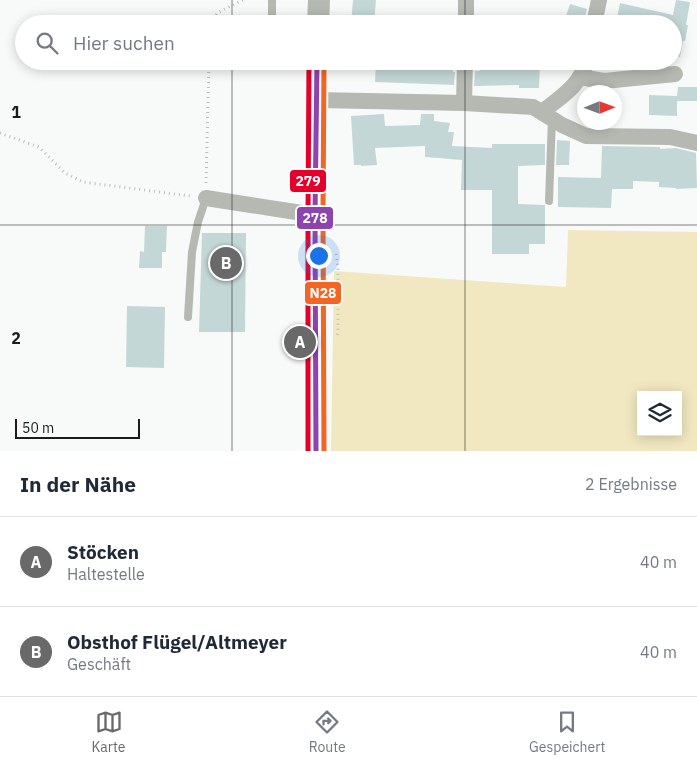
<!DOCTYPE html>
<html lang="de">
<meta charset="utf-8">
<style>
body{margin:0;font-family:"IBM Plex Sans",sans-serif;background:#f6f6f7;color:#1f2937}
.controls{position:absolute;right:15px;bottom:15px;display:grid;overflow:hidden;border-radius:0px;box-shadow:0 2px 12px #0003}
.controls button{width:45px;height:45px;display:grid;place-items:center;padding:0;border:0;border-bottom:1px solid #e0e1e3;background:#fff;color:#1f2937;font:25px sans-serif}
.compass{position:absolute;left:577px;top:85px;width:45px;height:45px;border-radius:50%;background:#fff;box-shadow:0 2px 12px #0003;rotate:89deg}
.scale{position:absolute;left:15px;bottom:12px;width:125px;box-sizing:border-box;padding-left:5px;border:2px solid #1a1b1a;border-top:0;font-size:14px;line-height:18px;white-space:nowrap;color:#1a1b1a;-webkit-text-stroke:4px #f7fbf9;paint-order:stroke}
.you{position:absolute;left:318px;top:255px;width:18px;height:18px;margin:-12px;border:4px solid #fff;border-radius:50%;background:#1a73e8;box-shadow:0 0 0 8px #1a73e833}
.badge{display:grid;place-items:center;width:32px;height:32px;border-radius:50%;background:#686968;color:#fff;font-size:16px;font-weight:700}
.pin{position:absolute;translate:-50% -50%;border:2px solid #fff;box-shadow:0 1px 5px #0006}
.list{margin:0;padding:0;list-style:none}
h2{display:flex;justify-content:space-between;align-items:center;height:65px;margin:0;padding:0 20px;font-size:21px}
h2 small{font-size:16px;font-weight:400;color:#747a83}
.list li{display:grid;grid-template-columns:32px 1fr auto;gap:15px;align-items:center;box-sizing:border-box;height:90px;padding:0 20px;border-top:1px solid #e0e1e3}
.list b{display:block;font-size:19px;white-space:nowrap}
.list p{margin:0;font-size:16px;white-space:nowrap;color:#747a83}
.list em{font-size:16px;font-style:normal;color:#747a83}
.icon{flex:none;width:28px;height:28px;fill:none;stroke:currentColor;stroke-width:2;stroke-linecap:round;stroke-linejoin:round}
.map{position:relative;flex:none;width:697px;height:451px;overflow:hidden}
.search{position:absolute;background:#fff;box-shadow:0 2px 12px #0003;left:15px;right:15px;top:15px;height:55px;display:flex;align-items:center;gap:12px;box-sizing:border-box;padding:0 18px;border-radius:28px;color:#747a83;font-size:19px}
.sheet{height:245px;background:#fff}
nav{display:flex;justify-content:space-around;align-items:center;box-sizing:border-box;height:70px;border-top:1px solid #e0e1e3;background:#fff;font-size:14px;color:#747a83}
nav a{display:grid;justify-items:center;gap:2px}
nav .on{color:#686968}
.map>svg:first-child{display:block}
</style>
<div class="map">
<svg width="697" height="451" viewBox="0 0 697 451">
<rect width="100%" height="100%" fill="#f8faf9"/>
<path fill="#f1e8c1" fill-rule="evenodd" d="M568,230L697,232V451H331L334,271L566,287ZM641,395H678V432H641Z"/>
<g fill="#c3d7d6">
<path d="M353,0H376L374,24H351Z"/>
<path d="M676,0L690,2L686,25H688L685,41H683L680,57L673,56V24H616L620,3L673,15Z"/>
<path d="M570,4L587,9L584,22L566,16Z"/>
<path d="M376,61H453V72H455L454,85L375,82Z"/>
<path d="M480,61H540L539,88H519V85L474,86L475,71H480Z"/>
<path d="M678,87H697V101H677V116L649,115V95L677,96Z"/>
<path d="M384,114L385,126L420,125L421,114H434V121L450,123L448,132H454L452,146L492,148V144H545V165L518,166V204L545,205V244H529V254H492V190H461L462,160L425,157V146L375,148L377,165L361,166V165H354L351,116Z"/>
<path d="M557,140L570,141L569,165H556Z"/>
<path d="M602,146L660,147V149L676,148L696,153L697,188L676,189V188L659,187V182L633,181V189H612L611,208L558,207V177L601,178Z"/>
<path d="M145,226H167L166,252H162V268H139L140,251L144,252Z"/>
<path d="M202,233H246L245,332H199Z"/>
<path d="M127,306L165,307L164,368L126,367Z"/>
</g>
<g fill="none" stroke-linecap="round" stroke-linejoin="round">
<g stroke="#bcbeb9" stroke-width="3" stroke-dasharray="1 4" stroke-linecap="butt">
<path d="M212,24L217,13L243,0"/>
<path d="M0,133L39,147L65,173L83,182L190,196"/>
<path d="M206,183L209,61"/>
<path d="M336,254L338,266V331L337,337"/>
</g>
<g stroke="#b6b9b2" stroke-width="8">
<path d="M272,0V24"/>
<path d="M549,201L552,118"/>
<path d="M188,317L192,252L198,222L206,198"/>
</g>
<g stroke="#b6b9b2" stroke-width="16">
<path d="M466,24V0"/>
<path d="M594,24L599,0"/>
<path d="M580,77L604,81L675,74"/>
<path d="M317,100L464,103L533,107L562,125L586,136L670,137L697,143"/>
<path d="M464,103L465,61"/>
<path d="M542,112C559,98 582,85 586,61"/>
<path d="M206,198L315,215"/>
</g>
<g stroke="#b4b9b2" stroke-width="22">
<path d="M318,24L319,0"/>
<path d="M316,451V322L315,215L317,61"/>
</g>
<defs>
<path id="bus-1" d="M316,451L315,215L317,61"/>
<path id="bus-2" d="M324,451L323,215L324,61"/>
<path id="bus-3" d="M308,451V215L309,61"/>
</defs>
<use href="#bus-1" stroke="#f7fbf9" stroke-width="9"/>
<use href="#bus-2" stroke="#f7fbf9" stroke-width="9"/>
<use href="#bus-3" stroke="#f7fbf9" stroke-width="9"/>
<use href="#bus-1" stroke="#8e44ad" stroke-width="5"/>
<use href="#bus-2" stroke="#f26522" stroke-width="5"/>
<use href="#bus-3" stroke="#e4002b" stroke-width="5"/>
</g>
<path fill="none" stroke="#1a1b1a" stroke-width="1" stroke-opacity="0.55" d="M232,0V24M465,0V24M232,61V451M465,61V451M0,225H697"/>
<g font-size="16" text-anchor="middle" font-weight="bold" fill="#1a1b1a" stroke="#f7fbf9" stroke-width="4" stroke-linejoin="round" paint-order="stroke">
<text x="16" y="118">1</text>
<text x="16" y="344">2</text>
</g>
<g stroke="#f7fbf9" stroke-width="2">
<rect x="289" y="169" width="38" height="24" rx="5" fill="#e4002b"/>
<rect x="296" y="206" width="38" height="24" rx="5" fill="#8e44ad"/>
<rect x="304" y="281" width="38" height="24" rx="5" fill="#f26522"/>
</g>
<g font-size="14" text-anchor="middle" font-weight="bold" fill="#fff">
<text x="308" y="186">279</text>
<text x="315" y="223">278</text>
<text x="323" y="298">N28</text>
</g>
</svg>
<div class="controls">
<button><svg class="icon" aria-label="layers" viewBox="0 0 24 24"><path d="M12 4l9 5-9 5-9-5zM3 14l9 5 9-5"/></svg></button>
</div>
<svg class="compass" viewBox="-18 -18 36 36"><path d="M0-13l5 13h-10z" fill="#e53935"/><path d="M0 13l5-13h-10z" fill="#747a83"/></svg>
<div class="scale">50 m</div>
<div class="you"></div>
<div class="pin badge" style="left:300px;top:342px">A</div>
<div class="pin badge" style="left:226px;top:263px">B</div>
<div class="search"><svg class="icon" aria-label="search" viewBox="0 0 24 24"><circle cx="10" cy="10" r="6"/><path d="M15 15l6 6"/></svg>Hier suchen</div>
</div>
<section class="sheet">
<h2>In der Nähe<small>2 Ergebnisse</small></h2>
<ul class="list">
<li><span class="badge">A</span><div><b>Stöcken</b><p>Haltestelle</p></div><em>40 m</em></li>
<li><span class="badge">B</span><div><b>Obsthof Flügel/Altmeyer</b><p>Geschäft</p></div><em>40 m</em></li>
</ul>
</section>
<nav>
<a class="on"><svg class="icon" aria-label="map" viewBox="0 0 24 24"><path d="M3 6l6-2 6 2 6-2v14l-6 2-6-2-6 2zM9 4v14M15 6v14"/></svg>Karte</a>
<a><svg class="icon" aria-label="directions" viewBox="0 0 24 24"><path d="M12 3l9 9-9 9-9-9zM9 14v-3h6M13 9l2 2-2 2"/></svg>Route</a>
<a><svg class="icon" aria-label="saved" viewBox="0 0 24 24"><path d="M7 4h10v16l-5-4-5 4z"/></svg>Gespeichert</a>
</nav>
